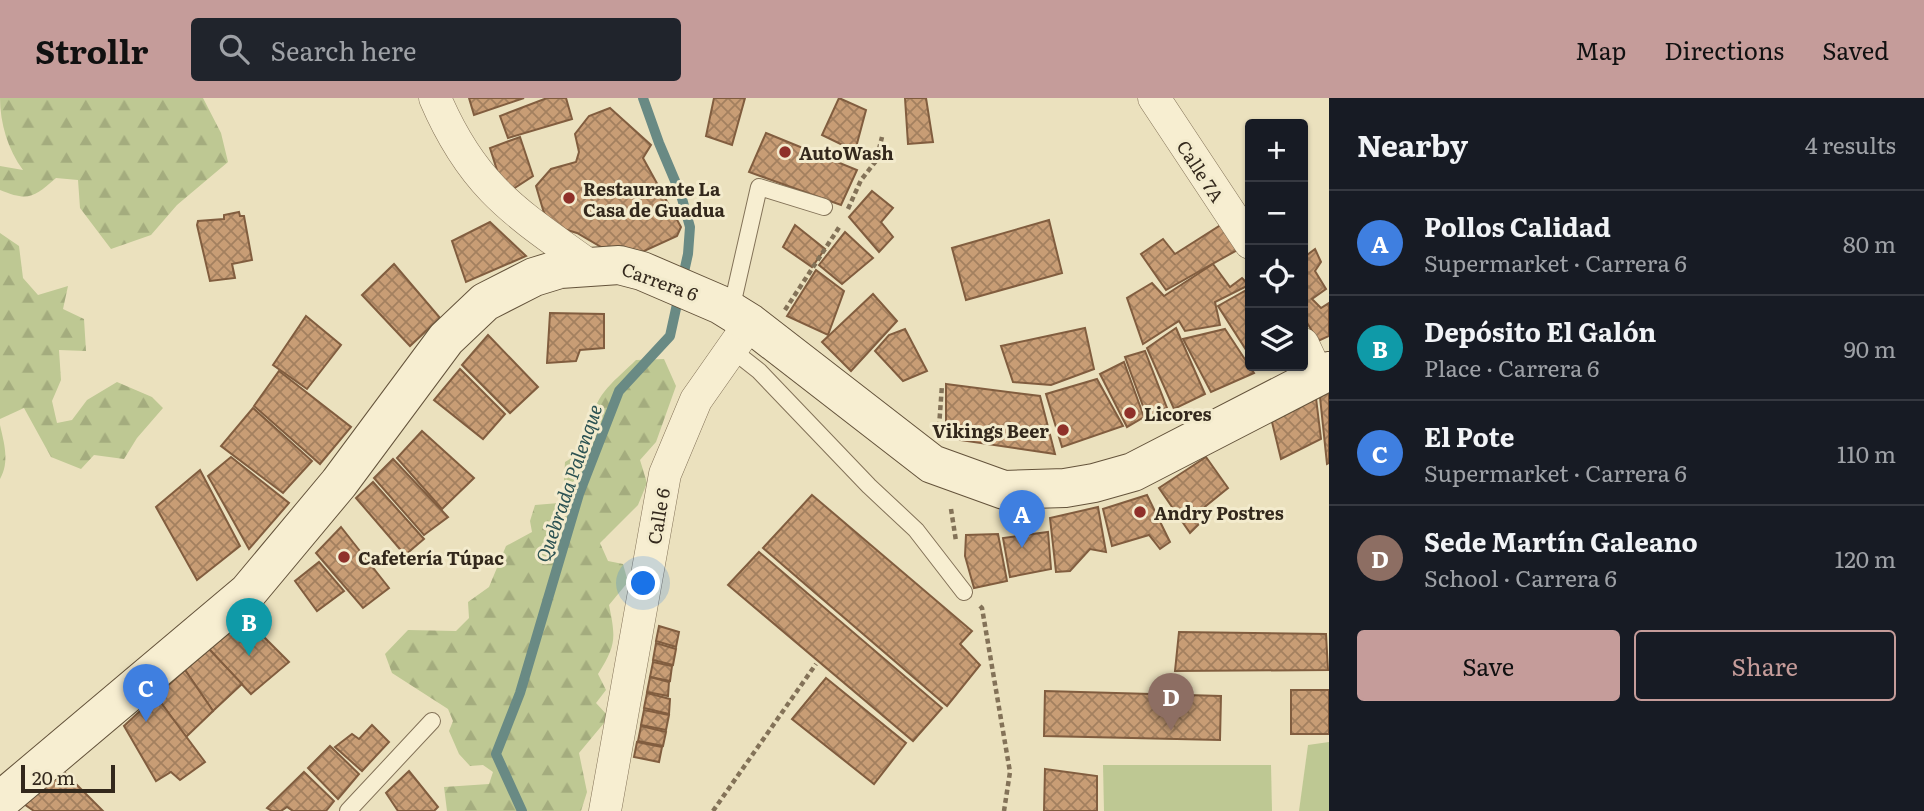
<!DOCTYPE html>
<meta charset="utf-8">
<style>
body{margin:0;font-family:Literata,serif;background:#20242c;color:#f1f3f6}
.controls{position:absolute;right:21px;top:21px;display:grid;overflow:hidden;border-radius:7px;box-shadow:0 2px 5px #0004}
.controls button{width:63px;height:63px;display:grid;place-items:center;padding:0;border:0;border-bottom:2px solid #363941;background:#171b24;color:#f1f3f6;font:35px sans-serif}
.scale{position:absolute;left:21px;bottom:18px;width:94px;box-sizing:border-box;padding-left:7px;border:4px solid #33281c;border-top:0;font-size:19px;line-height:24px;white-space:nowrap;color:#33281c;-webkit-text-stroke:5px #f3ebcd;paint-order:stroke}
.you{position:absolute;left:644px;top:486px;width:24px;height:24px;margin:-18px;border:5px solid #fff;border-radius:50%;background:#1a73e8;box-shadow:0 0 0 10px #1a73e833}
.badge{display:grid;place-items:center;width:46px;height:46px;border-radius:50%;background:#c59c9a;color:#fff;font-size:23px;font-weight:700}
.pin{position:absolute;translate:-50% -58px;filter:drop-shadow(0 2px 4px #0008)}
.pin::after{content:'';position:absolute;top:37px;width:24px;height:21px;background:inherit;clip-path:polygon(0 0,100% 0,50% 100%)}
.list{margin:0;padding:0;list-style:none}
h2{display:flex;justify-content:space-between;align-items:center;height:91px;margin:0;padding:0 28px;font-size:30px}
h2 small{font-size:23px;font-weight:400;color:#9ea1a6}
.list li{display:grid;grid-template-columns:46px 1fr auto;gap:21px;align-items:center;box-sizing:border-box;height:105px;padding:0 28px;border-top:2px solid #363941}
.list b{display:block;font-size:26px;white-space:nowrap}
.list p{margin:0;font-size:23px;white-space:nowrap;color:#9ea1a6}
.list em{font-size:23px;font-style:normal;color:#9ea1a6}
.actions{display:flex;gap:14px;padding:21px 28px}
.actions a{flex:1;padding:16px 0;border:2px solid #c59c9a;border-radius:7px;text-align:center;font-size:24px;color:#c59c9a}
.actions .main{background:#c59c9a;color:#111}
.icon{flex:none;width:38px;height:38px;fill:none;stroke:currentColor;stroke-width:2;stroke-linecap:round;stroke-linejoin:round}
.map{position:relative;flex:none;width:1329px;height:713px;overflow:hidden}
header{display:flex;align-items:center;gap:42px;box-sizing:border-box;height:98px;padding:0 35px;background:#c59c9a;color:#111}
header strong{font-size:33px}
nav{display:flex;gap:38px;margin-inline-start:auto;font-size:24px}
.search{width:490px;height:63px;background:#20242c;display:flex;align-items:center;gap:18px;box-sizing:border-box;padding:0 24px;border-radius:7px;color:#9ea1a6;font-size:26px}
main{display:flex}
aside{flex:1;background:#171b24}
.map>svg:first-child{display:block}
</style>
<header>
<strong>Strollr</strong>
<div class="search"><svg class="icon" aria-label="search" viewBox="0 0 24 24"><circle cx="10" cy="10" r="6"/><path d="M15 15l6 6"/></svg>Search here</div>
<nav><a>Map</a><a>Directions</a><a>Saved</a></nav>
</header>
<main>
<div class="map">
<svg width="1329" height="713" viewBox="0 0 1329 713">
<defs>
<pattern id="forest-firs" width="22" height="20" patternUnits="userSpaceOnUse" patternTransform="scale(1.75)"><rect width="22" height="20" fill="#bec893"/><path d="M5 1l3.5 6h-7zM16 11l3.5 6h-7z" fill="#a4ac7e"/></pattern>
<pattern id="building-cross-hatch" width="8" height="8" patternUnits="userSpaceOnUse" patternTransform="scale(1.75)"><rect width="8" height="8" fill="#c89d75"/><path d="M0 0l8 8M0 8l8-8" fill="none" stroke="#a3805f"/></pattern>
</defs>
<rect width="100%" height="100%" fill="#ebe1be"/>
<g fill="#bec893">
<path d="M1329,644V713H1299L1308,647Z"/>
<path d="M1103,667H1271L1272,713H1104Z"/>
</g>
<g fill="url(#forest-firs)">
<path d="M0,0H203L221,35L228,64L177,107L151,137L111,151L80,110L78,82L56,80C34,99 29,104 0,92V68L23,72C8,52 0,25 0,0Z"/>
<path d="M0,135L19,148L23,180L38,197L68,188L63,211L84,221L86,253L59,252L61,282L52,303L57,325L72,322L87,302L117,284L152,299L163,310L137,340L124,361L94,357L81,371L51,359L24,310L0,321Z"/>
<path d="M664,261L676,288L656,344L640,362L647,385L638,407L600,445L608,463L623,466L628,484L609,507C616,541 616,547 598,576L606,592L596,605L609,619L579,655L587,694L581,713H447L444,689L489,686L493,674L483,667L470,668L459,656L449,633L453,623L448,611L392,575L385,556L408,532L456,533L469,520L468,504L489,489L506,448L532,434L530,423L535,407L559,405L568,397L564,383L565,364L588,350L596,339C583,304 614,284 636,262Z"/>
<path d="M0,327C4,345 10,364 0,381Z"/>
</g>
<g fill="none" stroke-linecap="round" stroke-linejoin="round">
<g stroke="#698a84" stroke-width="10">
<path d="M643,0L659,45L681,97L690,129L688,156L682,183"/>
<path d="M522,713L496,656L520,595L579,396L619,293L670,238L679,197"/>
</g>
</g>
<g fill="url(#building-cross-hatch)" stroke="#815d3f" stroke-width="2">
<path d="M469,0H524L474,17Z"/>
<path d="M547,0H566L572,21L508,40L500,18Z"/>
<path d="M714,0H745L732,47L706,38Z"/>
<path d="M839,0L866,12L855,53L822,37Z"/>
<path d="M905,0H926L933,44L908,46Z"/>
<path d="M610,10L651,47L643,60L681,129L677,138L631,159L608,153L577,135L557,129L544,115L536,88L551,71L576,64L579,54L575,36L589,18Z"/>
<path d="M766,35L857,72L841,107L749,74Z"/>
<path d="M520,39L533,78L510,93L501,85L490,50Z"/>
<path d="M872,93L893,110L881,124L893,139L879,154L849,119Z"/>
<path d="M239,114L240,118H244L252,162L232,166L235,180L210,183L197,127L198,123L224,121V117Z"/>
<path d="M1049,122L1062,175L966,202L952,150Z"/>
<path d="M490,124L526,158L466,184L452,143Z"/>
<path d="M1224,125L1239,151L1166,192L1141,156L1163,141L1175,156Z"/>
<path d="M795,127L825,151L812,169L783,149Z"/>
<path d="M845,134L873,160L842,186L819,167Z"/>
<path d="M1315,151L1321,164L1315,173L1326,191L1312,201L1321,210L1329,205V238L1318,243L1303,218V160Z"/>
<path d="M394,166L440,220L410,248L362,197Z"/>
<path d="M1213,166L1230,189L1242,180L1249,187L1215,204L1220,227L1185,233L1179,223L1143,246L1127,200L1152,185L1164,198Z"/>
<path d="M816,172L844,193L828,237L787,218Z"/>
<path d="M1250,190V258L1218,208Z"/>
<path d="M873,196L897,223L851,273L822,244Z"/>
<path d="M550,215L604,216V250L580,252L576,263L547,265Z"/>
<path d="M306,218L341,247L307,291L273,267Z"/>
<path d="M1085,230L1094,271L1051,287L1013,284L1001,248Z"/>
<path d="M1176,230L1205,296L1174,311L1147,250Z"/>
<path d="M905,231L927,273L903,283L875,253L889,237Z"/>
<path d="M1225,231L1254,275L1211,294L1183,241Z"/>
<path d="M488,237L538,289L510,315L462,267Z"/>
<path d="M1145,253L1167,310L1147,319L1125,259Z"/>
<path d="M1124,264L1144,319L1127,329L1100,276Z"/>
<path d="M460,271L505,316L483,341L434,302Z"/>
<path d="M279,273L351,329L320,366L254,308Z"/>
<path d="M1097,281L1123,328L1062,349L1046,296Z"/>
<path d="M946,286L1040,298L1055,356L946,340Z"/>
<path d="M1329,294V365L1327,366L1320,299Z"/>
<path d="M1316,300L1321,341L1281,361L1271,320Z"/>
<path d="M253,310L312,363L283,395L221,348Z"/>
<path d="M422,333L474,380L442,411L397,360Z"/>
<path d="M231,359L289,405L249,451L208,378Z"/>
<path d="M1206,359L1228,390L1196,416L1200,425L1190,435L1159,390Z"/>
<path d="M393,361L448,419L424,437L374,380Z"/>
<path d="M200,372L240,448L197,482L156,409Z"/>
<path d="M373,384L424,441L405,457L356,400Z"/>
<path d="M812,397L972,533L960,546L980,567L947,608L763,450Z"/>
<path d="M1147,397L1170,444L1160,451L1149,437L1112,448L1103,411Z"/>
<path d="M1098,409L1106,454L1090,451L1070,473L1056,474L1050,420Z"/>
<path d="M341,429L389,490L363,510L316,455Z"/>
<path d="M1048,434L1051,471L1010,479L1003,440Z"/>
<path d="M998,436L1007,483L974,490L965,458L966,437Z"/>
<path d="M759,454L942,610L913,643L728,487Z"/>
<path d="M319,464L344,493L317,513L295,483Z"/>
<path d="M244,519L289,564L251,596L209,551Z"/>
<path d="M659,528L679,534L676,549L656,543Z"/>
<path d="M1179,534L1326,536L1328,572L1175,573Z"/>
<path d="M656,545L676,551L673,567L653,562Z"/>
<path d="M209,551L242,586L213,613L185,572Z"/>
<path d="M653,564L672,568L670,583L650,579Z"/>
<path d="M185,572L213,613L186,639L156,598Z"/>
<path d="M650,579L669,584L668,598L647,594Z"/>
<path d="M826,580L906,645L874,686L792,621Z"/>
<rect x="1291" y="592" width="38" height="44"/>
<path d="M1045,593L1221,598L1220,642L1044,638Z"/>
<path d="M647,595L670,601L669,616L644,610Z"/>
<path d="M156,598L205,664L180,682L171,674L156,683L124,628Z"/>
<path d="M644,612L669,617L666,632L641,627Z"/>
<path d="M372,627L389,644L362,673L335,649L352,636L359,641Z"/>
<path d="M641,628L666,634L663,648L638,643Z"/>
<path d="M637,644L662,649L659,664L634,659Z"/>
<path d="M330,648L359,676L338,701L308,670Z"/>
<path d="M1045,671L1097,678V713H1044Z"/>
<path d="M62,672L103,713H34L21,704Z"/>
<path d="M409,673L438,709L434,713H398L386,695Z"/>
<path d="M304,674L334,703L326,713H293L287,709L281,713H272L267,710Z"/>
</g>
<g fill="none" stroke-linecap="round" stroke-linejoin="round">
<defs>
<g id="lane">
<path d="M731,212L759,89L824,109"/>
<path d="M731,251L759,273L869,388L916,432L964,494"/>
<path d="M348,713L432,623"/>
</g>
<g id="street">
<path d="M435,0C473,89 515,114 590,168"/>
<path d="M1154,0L1250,145"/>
<path d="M1303,246L1318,278"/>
<path d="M605,713L665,376L696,302L750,225"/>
</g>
<path id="secondary" d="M0,703L248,494L339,385L446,241L485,204L534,179L560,171L619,167L642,173L721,207L750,225L932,366L1004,392L1065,390L1094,385L1133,374L1329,273"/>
</defs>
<use href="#lane" stroke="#837258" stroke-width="18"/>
<use href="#street" stroke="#837258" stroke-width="33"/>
<use href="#secondary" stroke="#64533b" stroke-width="40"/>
<g stroke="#837258" stroke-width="4.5" stroke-dasharray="5 3.5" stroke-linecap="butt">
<path d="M848,111L861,82L876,63L882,39"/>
<path d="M785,212L840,128"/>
<path d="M939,329L942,287"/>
<path d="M951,411L956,443"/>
<path d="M980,508L982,510L1010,674L1004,713"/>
<path d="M713,713L816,566"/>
</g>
<use href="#lane" stroke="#f7eed1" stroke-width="16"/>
<use href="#street" stroke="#f7eed1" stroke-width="32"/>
<use href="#secondary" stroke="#f7eed1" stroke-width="38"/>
</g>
<g fill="#8f312a" stroke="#f3ebcd" stroke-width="2.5">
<circle cx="785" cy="54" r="7"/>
<circle cx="569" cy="100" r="7"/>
<circle cx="1130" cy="315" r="7"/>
<circle cx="1063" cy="332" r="7"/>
<circle cx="1140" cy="414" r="7"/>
<circle cx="344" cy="459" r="7"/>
</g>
<g text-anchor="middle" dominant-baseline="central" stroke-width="6" stroke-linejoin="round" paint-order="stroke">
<g font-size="18" font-weight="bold" fill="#33281c" stroke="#f3ebcd" text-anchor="start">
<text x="799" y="54">AutoWash</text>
<text x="583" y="90">Restaurante La<tspan x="583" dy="21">Casa de Guadua</tspan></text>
<text x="1144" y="315">Licores</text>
<text x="1049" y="332" text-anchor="end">Vikings Beer</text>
<text x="1154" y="414">Andry Postres</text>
<text x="358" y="459">Cafetería Túpac</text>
</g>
<g font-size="18" fill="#33281c" stroke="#f3ebcd">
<text transform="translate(1201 73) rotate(57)">Calle 7A</text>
<text transform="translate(660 183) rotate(20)">Carrera 6</text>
<text transform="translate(658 418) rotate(-80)">Calle 6</text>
</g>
<g font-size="19" font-style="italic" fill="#2b5252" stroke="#f3ebcd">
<text transform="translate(568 385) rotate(-71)">Quebrada Palenque</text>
</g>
</g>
</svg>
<div class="controls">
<button>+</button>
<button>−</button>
<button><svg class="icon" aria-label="locate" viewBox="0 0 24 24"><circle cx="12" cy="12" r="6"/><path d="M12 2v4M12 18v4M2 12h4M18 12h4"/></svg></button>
<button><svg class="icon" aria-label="layers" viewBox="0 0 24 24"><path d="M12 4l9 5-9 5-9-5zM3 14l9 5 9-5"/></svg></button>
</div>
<div class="scale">20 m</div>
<div class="you"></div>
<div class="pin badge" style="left:1022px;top:450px;background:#3f7fe0">A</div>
<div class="pin badge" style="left:249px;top:558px;background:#0f9aa8">B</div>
<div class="pin badge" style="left:146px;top:624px;background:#3f7fe0">C</div>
<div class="pin badge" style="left:1171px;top:633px;background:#8d6e63">D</div>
</div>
<aside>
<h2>Nearby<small>4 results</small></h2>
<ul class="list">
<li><span class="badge" style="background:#3f7fe0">A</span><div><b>Pollos Calidad</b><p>Supermarket · Carrera 6</p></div><em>80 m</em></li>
<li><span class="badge" style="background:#0f9aa8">B</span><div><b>Depósito El Galón</b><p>Place · Carrera 6</p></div><em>90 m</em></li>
<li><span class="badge" style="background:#3f7fe0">C</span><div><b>El Pote</b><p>Supermarket · Carrera 6</p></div><em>110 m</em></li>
<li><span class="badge" style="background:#8d6e63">D</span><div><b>Sede Martín Galeano</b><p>School · Carrera 6</p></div><em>120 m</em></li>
</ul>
<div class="actions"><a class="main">Save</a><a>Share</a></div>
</aside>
</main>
